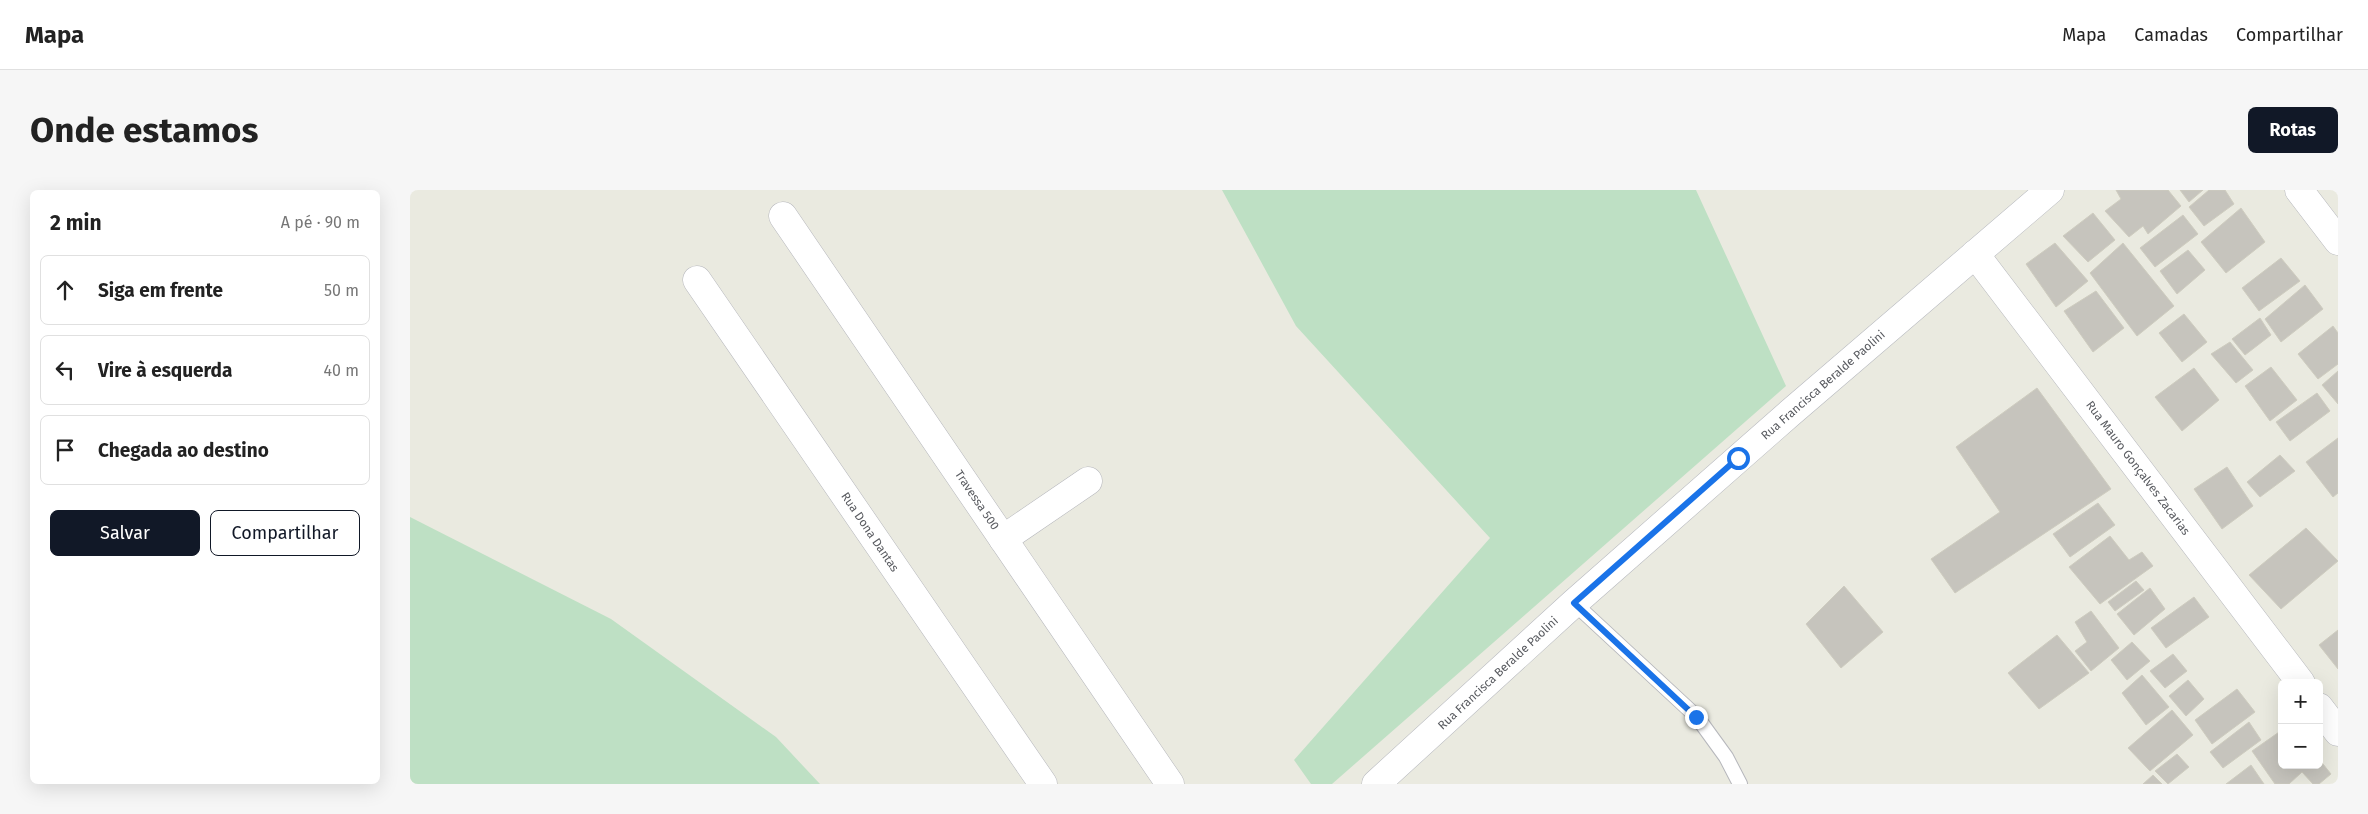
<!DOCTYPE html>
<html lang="pt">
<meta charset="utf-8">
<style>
body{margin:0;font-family:"Fira Sans",sans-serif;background:#f6f6f6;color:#222}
.controls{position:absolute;right:15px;bottom:15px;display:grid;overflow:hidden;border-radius:8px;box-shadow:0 5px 20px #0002}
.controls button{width:45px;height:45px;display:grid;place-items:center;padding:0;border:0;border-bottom:1px solid #e0e0e0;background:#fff;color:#222;font:25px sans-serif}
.stop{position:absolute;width:15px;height:15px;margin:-11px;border:4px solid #1a73e8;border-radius:50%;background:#fff}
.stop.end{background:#1a73e8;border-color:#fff;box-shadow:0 1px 5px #0008}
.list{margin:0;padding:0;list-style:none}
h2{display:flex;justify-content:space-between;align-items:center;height:65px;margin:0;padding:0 20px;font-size:21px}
h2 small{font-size:16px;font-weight:400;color:#767676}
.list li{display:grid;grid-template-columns:32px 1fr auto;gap:15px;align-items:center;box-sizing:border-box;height:70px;margin:0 10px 10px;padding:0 10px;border:1px solid #e0e0e0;border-radius:8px}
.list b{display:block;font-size:19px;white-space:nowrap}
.list em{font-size:16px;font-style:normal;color:#767676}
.actions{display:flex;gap:10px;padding:15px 20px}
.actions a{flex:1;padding:11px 0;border:1px solid #111827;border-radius:8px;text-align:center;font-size:18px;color:#111827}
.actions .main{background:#111827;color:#fff}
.icon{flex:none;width:28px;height:28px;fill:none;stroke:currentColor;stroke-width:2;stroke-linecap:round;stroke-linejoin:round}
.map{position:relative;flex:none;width:1928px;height:594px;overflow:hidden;border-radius:8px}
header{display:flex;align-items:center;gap:30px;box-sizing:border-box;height:70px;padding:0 25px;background:#fff;border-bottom:1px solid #e0e0e0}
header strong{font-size:24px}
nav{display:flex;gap:28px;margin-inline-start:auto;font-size:18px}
.intro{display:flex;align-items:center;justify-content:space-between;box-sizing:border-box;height:120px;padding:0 30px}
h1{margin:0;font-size:35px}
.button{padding:12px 22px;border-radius:8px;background:#111827;color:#fff;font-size:18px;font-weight:700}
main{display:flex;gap:30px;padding:0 30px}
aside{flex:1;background:#fff;border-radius:8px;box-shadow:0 5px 20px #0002}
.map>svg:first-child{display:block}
</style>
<header>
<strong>Mapa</strong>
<nav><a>Mapa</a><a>Camadas</a><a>Compartilhar</a></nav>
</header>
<div class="intro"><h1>Onde estamos</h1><a class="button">Rotas</a></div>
<main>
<aside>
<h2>2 min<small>A pé · 90 m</small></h2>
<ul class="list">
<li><svg class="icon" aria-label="ahead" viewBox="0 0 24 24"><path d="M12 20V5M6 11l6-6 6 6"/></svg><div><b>Siga em frente</b></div><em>50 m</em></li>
<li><svg class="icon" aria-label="left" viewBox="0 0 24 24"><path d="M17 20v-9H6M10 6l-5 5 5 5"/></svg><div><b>Vire à esquerda</b></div><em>40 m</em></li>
<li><svg class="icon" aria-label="arrive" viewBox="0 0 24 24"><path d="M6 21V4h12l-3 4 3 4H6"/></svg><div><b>Chegada ao destino</b></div></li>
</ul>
<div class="actions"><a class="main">Salvar</a><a>Compartilhar</a></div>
</aside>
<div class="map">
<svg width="1928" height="594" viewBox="0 0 1928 594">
<rect width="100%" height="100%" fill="#eaeae0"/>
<g fill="#bee0c4">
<path d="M812,0H1286L1376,196L922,594H901L884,570L1080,348L886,136Z"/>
<path d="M0,327L201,429L366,547L410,594H0Z"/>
</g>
<g fill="#c6c4bd" stroke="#ceccbf">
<path d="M1706,0H1758L1771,16L1738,44L1733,36L1719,47L1695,21L1711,9Z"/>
<path d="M1770,0H1793L1779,12Z"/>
<path d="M1799,0H1815L1824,14L1794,36L1779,17Z"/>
<path d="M1831,18L1855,52L1816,83L1791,52Z"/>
<path d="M1683,23L1705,50L1678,72L1653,46Z"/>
<path d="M1773,25L1788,44L1745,77L1730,58Z"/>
<path d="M1645,53L1678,91L1646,117L1616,74Z"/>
<path d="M1713,53L1764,116L1727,146L1680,83Z"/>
<path d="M1778,60L1795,80L1767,104L1750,81Z"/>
<path d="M1871,68L1890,91L1849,121L1832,98Z"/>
<path d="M1895,95L1913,119L1871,152L1855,129Z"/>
<path d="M1686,101L1714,138L1683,162L1654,121Z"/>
<path d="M1774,124L1797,152L1772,172L1749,143Z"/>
<path d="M1850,128L1861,145L1835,165L1822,149Z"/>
<path d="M1923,136L1928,143V174L1908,189L1888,164Z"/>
<path d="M1820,152L1843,180L1826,193L1801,164Z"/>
<path d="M1861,177L1887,210L1860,231L1835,196Z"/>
<path d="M1784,178L1809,210L1772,241L1745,207Z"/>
<path d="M1928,181V214L1912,195Z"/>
<path d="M1627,198L1701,299L1545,403L1521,369L1590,322L1546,257Z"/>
<path d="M1907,203L1920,221L1880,251L1866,232Z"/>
<path d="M1928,248V303L1923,307L1896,272Z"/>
<path d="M1870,265L1885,281L1850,307L1837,292Z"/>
<path d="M1817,277L1843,316L1812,339L1784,299Z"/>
<path d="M1688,313L1705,335L1660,367L1643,344Z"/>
<path d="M1896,338L1928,371L1871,419L1839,385Z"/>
<path d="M1700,346L1719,370L1732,362L1743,376L1690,414L1659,377Z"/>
<path d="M1726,391L1734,400L1705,421L1698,412Z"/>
<path d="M1434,396L1473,442L1431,478L1396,434Z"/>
<path d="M1740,398L1755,419L1724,445L1707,424Z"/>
<path d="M1784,407L1799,427L1756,458L1741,438Z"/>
<path d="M1681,421L1709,458L1681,481L1665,461L1677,452L1665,432Z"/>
<path d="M1928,440V479L1909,455Z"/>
<path d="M1647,445L1679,483L1629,519L1598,483Z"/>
<path d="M1722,452L1740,471L1717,490L1701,470Z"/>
<path d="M1763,464L1777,481L1755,498L1740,481Z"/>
<path d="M1732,485L1759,517L1736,535L1712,503Z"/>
<path d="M1778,490L1794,509L1776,526L1759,506Z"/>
<path d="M1827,499L1845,522L1802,554L1785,530Z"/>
<path d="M1762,520L1783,545L1740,581L1718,558Z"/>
<path d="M1839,532L1851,550L1813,578L1800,562Z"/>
<path d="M1872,540V575H1909V569L1921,584L1909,594H1903L1892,582L1879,594H1865L1842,561Z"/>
<path d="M1767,564L1779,577L1758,594L1745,581Z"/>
<path d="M1841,575L1854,594H1816Z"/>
<path d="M1743,585L1752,594H1733Z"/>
</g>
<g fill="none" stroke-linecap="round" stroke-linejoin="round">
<defs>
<path id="lane" d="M1164,413L1287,527L1316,567L1330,594"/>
<g id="street">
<path d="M1889,0L1928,51"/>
<path d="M373,26L760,594"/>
<path d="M1565,64L1891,493"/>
<path d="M287,90L633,594"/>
<path d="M593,349L678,291"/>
<path d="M1909,517L1928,542"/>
</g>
<path id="secondary" d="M966,594L1164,413L1380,223L1640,0"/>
</defs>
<use href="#lane" stroke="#b6b7bc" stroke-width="16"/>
<use href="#street" stroke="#b6b7bc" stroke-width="29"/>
<use href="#secondary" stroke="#b6b8be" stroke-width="29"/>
<use href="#lane" stroke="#fff" stroke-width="14"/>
<use href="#street" stroke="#fff" stroke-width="28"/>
<use href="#secondary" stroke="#fff" stroke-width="28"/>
</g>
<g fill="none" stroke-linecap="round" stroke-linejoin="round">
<path stroke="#1a73e8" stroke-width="6" d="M1286,527L1164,413L1328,268"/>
</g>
<g text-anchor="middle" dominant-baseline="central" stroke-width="4" stroke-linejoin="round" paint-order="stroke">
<g font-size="12" fill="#595b60" stroke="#fff">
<text transform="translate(1413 195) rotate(-41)">Rua Francisca Beralde Paolini</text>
<text transform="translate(1728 278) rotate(53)">Rua Mauro Gonçalves Zacarias</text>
<text transform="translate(567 310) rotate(56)">Travessa 500</text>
<text transform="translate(460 342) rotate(56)">Rua Dona Dantas</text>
<text transform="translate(1088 483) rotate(-43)">Rua Francisca Beralde Paolini</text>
</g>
</g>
</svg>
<div class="controls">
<button>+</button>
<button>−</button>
</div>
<div class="stop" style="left:1328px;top:268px"></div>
<div class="stop end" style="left:1286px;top:527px"></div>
</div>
</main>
